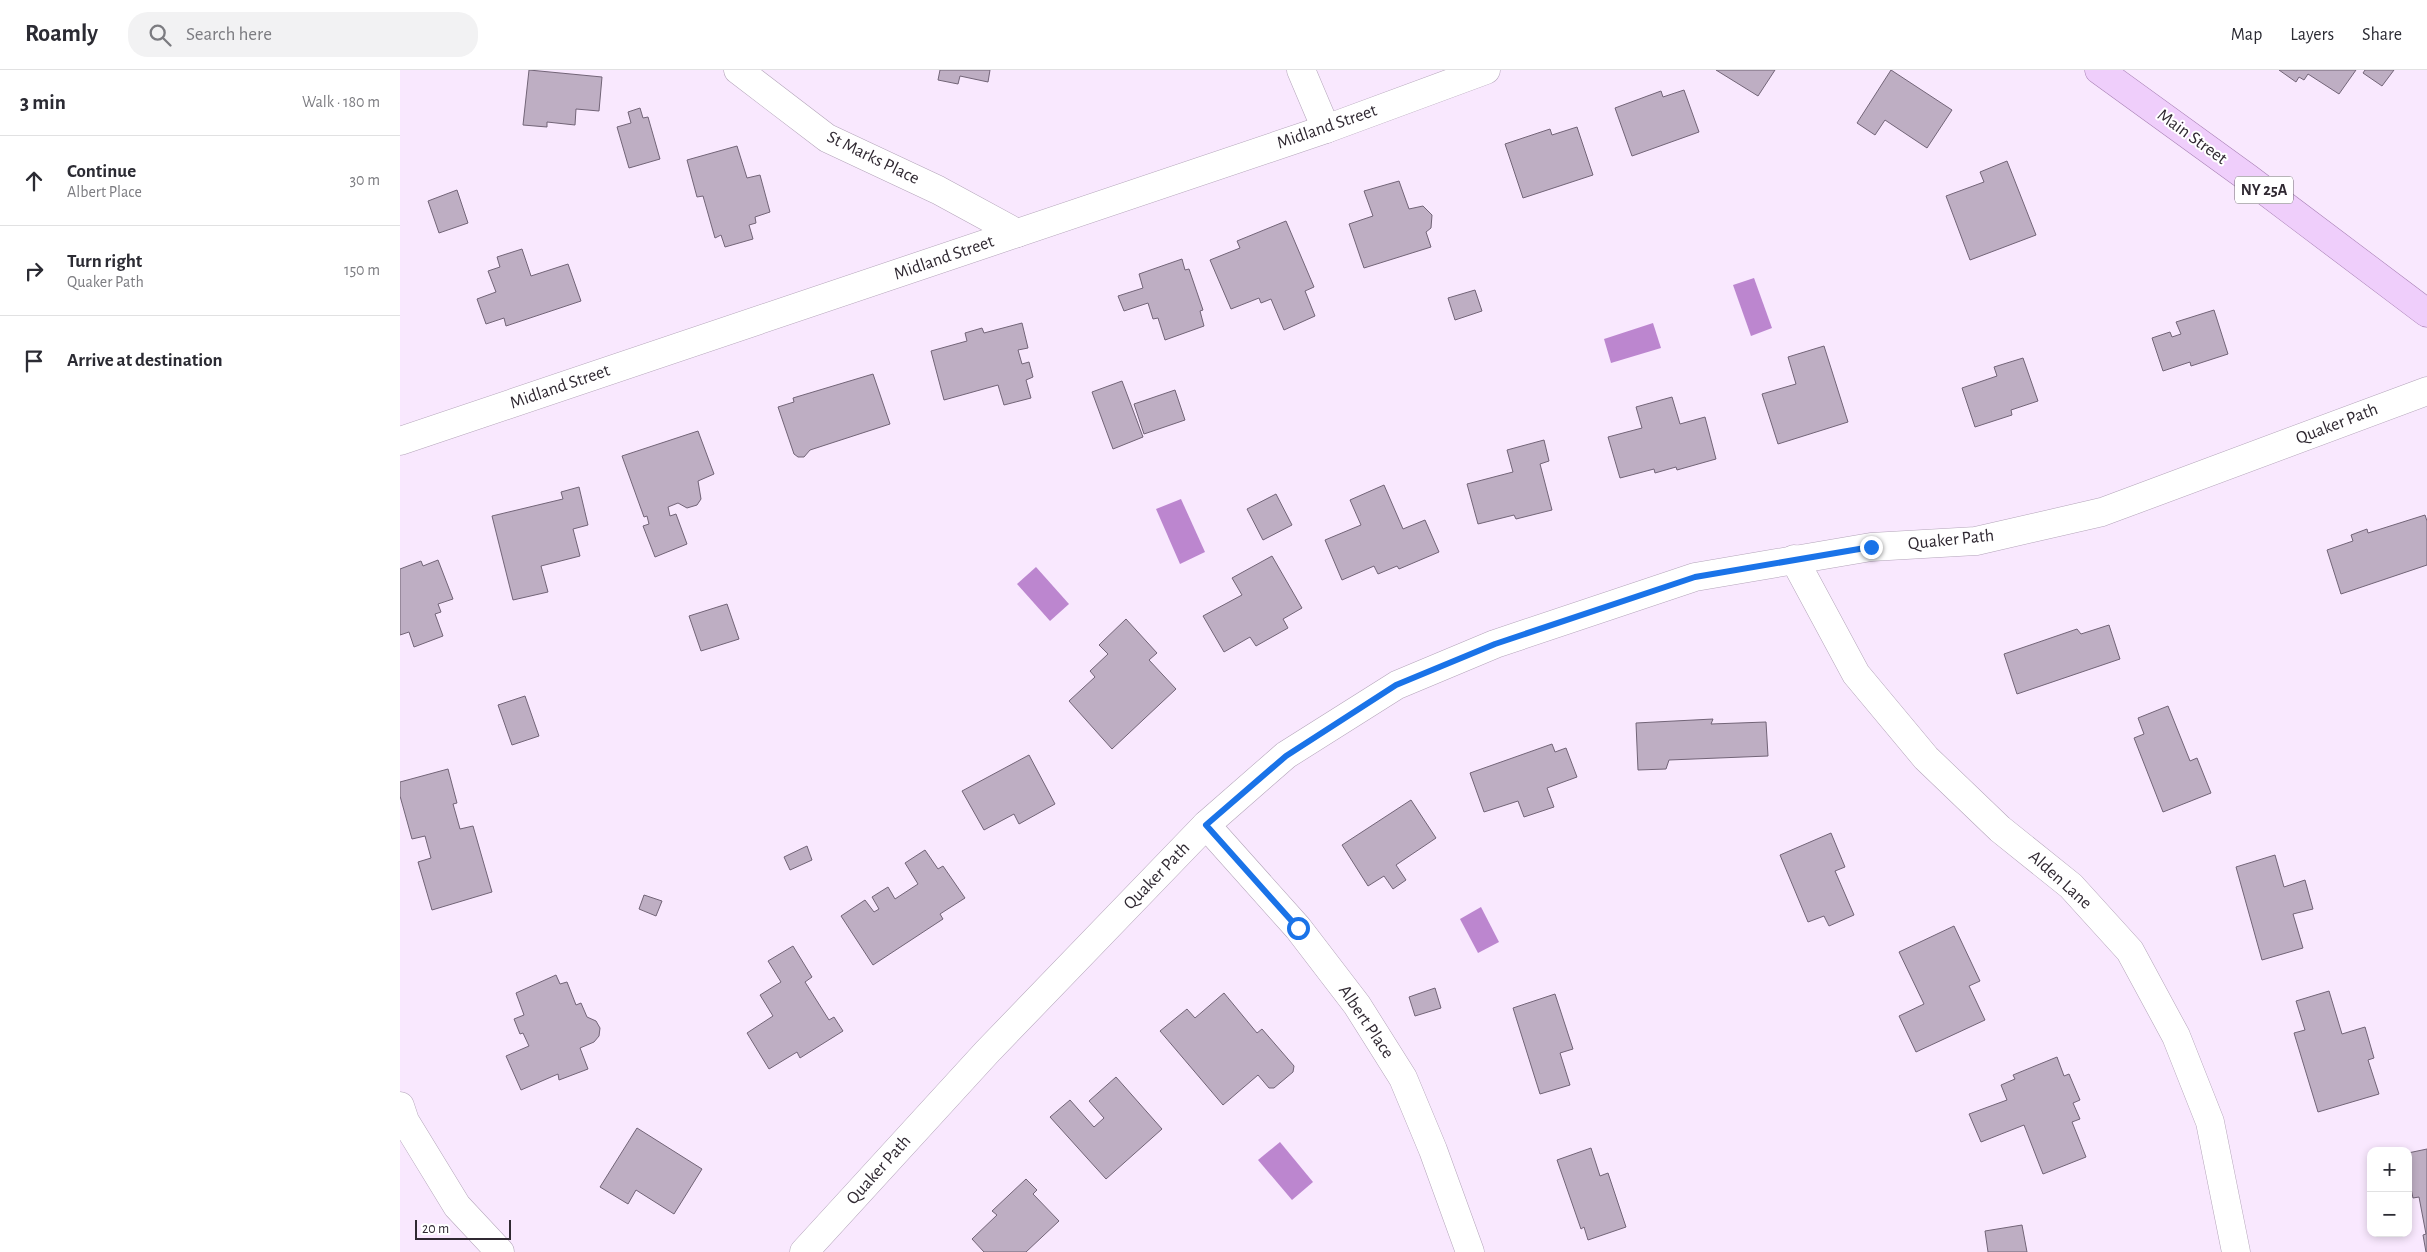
<!DOCTYPE html>
<meta charset="utf-8">
<style>
body{margin:0;font-family:"Alegreya Sans",sans-serif;background:#f2f2f3;color:#2b2b33}
.controls{position:absolute;right:15px;bottom:15px;display:grid;overflow:hidden;border-radius:10px;box-shadow:0 2px 8px #0003}
.controls button{width:45px;height:45px;display:grid;place-items:center;padding:0;border:0;border-bottom:1px solid #e1e1e2;background:#fff;color:#2b2b33;font:25px sans-serif}
.scale{position:absolute;left:15px;bottom:12px;width:96px;box-sizing:border-box;padding-left:5px;border:2px solid #302932;border-top:0;font-size:14px;line-height:18px;white-space:nowrap;color:#302932;-webkit-text-stroke:4px #fff;paint-order:stroke}
.stop{position:absolute;width:15px;height:15px;margin:-11px;border:4px solid #1a73e8;border-radius:50%;background:#fff}
.stop.end{background:#1a73e8;border-color:#fff;box-shadow:0 1px 5px #0008}
.list{margin:0;padding:0;list-style:none}
h2{display:flex;justify-content:space-between;align-items:center;height:65px;margin:0;padding:0 20px;font-size:21px}
h2 small{font-size:16px;font-weight:400;color:#7c7c81}
.list li{display:grid;grid-template-columns:32px 1fr auto;gap:15px;align-items:center;box-sizing:border-box;height:90px;padding:0 20px;border-top:1px solid #e1e1e2}
.list b{display:block;font-size:19px;white-space:nowrap}
.list p{margin:0;font-size:16px;white-space:nowrap;color:#7c7c81}
.list em{font-size:16px;font-style:normal;color:#7c7c81}
.icon{flex:none;width:28px;height:28px;fill:none;stroke:currentColor;stroke-width:2;stroke-linecap:round;stroke-linejoin:round}
.map{position:relative;flex:none;width:2027px;height:1182px;overflow:hidden}
header{display:flex;align-items:center;gap:30px;box-sizing:border-box;height:70px;padding:0 25px;background:#fff;border-bottom:1px solid #e1e1e2}
header strong{font-size:24px}
nav{display:flex;gap:28px;margin-inline-start:auto;font-size:18px}
.search{width:350px;height:45px;background:#f2f2f3;display:flex;align-items:center;gap:12px;box-sizing:border-box;padding:0 18px;border-radius:20px;color:#7c7c81;font-size:19px}
main{display:flex}
aside{flex:1;background:#fff}
.map>svg:first-child{display:block}
</style>
<header>
<strong>Roamly</strong>
<div class="search"><svg class="icon" aria-label="search" viewBox="0 0 24 24"><circle cx="10" cy="10" r="6"/><path d="M15 15l6 6"/></svg>Search here</div>
<nav><a>Map</a><a>Layers</a><a>Share</a></nav>
</header>
<main>
<aside>
<h2>3 min<small>Walk · 180 m</small></h2>
<ul class="list">
<li><svg class="icon" aria-label="ahead" viewBox="0 0 24 24"><path d="M12 20V5M6 11l6-6 6 6"/></svg><div><b>Continue</b><p>Albert Place</p></div><em>30 m</em></li>
<li><svg class="icon" aria-label="right" viewBox="0 0 24 24"><path d="M7 20v-9h11M14 6l5 5-5 5"/></svg><div><b>Turn right</b><p>Quaker Path</p></div><em>150 m</em></li>
<li><svg class="icon" aria-label="arrive" viewBox="0 0 24 24"><path d="M6 21V4h12l-3 4 3 4H6"/></svg><div><b>Arrive at destination</b></div></li>
</ul>
</aside>
<div class="map">
<svg width="2027" height="1182" viewBox="0 0 2027 1182">
<rect width="100%" height="100%" fill="#f9e8fe"/>
<g fill="#bc86cf">
<path d="M1354,208L1372,258L1351,266L1333,215Z"/>
<path d="M1253,253L1261,278L1211,293L1204,269Z"/>
<path d="M781,429L805,482L780,494L756,439Z"/>
<path d="M636,497L669,534L650,551L617,514Z"/>
<path d="M1081,837L1099,872L1078,883L1060,849Z"/>
<path d="M880,1072L913,1112L892,1130L858,1090Z"/>
</g>
<g fill="#beaec3" stroke="#726477">
<path d="M129,0L202,7L199,41L176,39L175,55L147,52V57L123,55Z"/>
<path d="M540,0H590L588,12L560,6L558,14L538,10Z"/>
<path d="M1316,0H1375L1358,26Z"/>
<path d="M1491,0L1552,40L1527,78L1485,50L1475,65L1457,53Z"/>
<path d="M1879,0H1956L1939,24L1908,4L1904,10L1899,7L1896,12Z"/>
<path d="M1965,0H1994L1982,16L1963,3Z"/>
<path d="M1284,20L1299,62L1232,86L1215,38L1261,21L1263,27Z"/>
<path d="M240,38L243,48L248,47L260,89L229,98L217,57L231,53L228,42Z"/>
<path d="M1177,57L1193,105L1123,128L1105,74L1150,59L1152,65Z"/>
<path d="M337,76L347,108L360,105L370,142L355,147L356,153L349,155L353,169L325,177L321,165L315,168L303,126L297,127L287,90Z"/>
<path d="M1607,91L1636,165L1570,190L1546,126L1584,112L1580,102Z"/>
<path d="M999,111L1009,139L1023,136L1032,145L1031,158L1026,162L1031,177L964,198L949,154L973,146L964,121Z"/>
<path d="M57,120L68,153L39,163L28,131Z"/>
<path d="M886,151L914,217L905,221L915,246L884,260L871,229L861,233L859,228L831,239L810,190L840,178L837,171Z"/>
<path d="M122,179L131,206L168,194L181,231L106,256L104,248L86,254L77,229L96,222L88,201L100,197L97,187Z"/>
<path d="M782,189L785,200L789,199L803,240L800,241L804,256L765,270L758,248L753,249L748,233L724,241L718,226L743,218L739,204Z"/>
<path d="M1075,220L1082,241L1055,250L1048,228Z"/>
<path d="M1814,240L1828,284L1791,296L1790,292L1763,301L1752,268L1770,262L1772,267L1781,264L1776,252Z"/>
<path d="M622,253L628,278L618,280L622,294L629,292L633,307L626,310L631,328L604,335L598,315L544,330L531,281L567,271L565,263L582,258L584,263Z"/>
<path d="M1424,276L1448,352L1378,374L1362,324L1396,314L1388,287Z"/>
<path d="M1623,288L1638,331L1611,340L1612,345L1575,357L1562,318L1597,306L1594,297Z"/>
<path d="M473,304L490,354L410,380L404,387H398L394,384L378,337L394,332L393,328Z"/>
<path d="M722,311L743,367L713,379L692,322Z"/>
<path d="M775,320L785,350L744,364L734,334Z"/>
<path d="M1272,327L1280,354L1305,347L1316,389L1277,400L1276,397L1255,403L1254,399L1220,408L1208,367L1242,358L1236,337Z"/>
<path d="M298,361L314,404L298,411L301,429L297,435L287,438L278,433L268,437L270,446L276,444L287,474L255,487L243,456L249,454L247,446L244,447L222,386Z"/>
<path d="M1144,370L1149,391L1140,394L1152,440L1116,449L1114,445L1078,454L1067,414L1113,402L1107,380Z"/>
<path d="M984,415L1003,459L1025,450L1039,482L999,499L997,496L978,504L974,496L942,510L925,470L961,455L950,430Z"/>
<path d="M179,417L188,455L173,459L180,486L141,496L148,522L113,530L92,446L163,429L161,422Z"/>
<path d="M876,424L892,455L863,470L847,439Z"/>
<path d="M2025,445L2027,451V495L1941,524L1927,480L1953,471L1951,465L1967,459L1968,463Z"/>
<path d="M872,486L902,538L883,549L888,558L856,576L850,567L824,582L803,546L842,525L832,508Z"/>
<path d="M38,490L53,529L38,534L41,542L35,544L43,566L14,577L9,562L0,565V499L21,491L23,496Z"/>
<path d="M327,534L339,569L301,581L289,546Z"/>
<path d="M726,549L757,583L749,590L776,619L712,679L669,631L695,607L690,601L708,584L699,575Z"/>
<path d="M1709,555L1720,589L1617,624L1604,584L1677,559L1681,564Z"/>
<path d="M125,626L139,666L112,675L98,635Z"/>
<path d="M1768,636L1790,691L1797,688L1811,723L1763,742L1734,668L1744,664L1738,648Z"/>
<path d="M1313,649L1311,654L1366,652L1368,686L1269,690L1266,699L1238,700L1236,653Z"/>
<path d="M1152,674L1155,682L1166,678L1177,707L1147,718L1154,737L1124,747L1118,731L1084,742L1070,703Z"/>
<path d="M629,685L655,734L619,754L614,744L584,760L562,721Z"/>
<path d="M48,699L57,733L53,734L60,759L73,756L92,822L32,840L18,792L31,788L25,766L12,769L0,726V712Z"/>
<path d="M1011,730L1036,768L996,795L1006,810L993,819L984,806L968,816L942,775Z"/>
<path d="M1431,763L1445,797L1435,801L1454,845L1429,856L1424,846L1408,852L1380,785Z"/>
<path d="M407,776L412,790L390,800L384,787Z"/>
<path d="M525,780L538,799L543,796L565,828L540,844L543,849L473,895L441,846L465,830L474,842L479,839L472,827L488,817L495,829L518,814L505,793Z"/>
<path d="M1875,785L1884,817L1905,810L1913,839L1893,844L1903,878L1862,890L1836,797Z"/>
<path d="M244,825L262,831L256,846L239,839Z"/>
<path d="M1554,856L1580,911L1569,916L1585,950L1516,982L1499,946L1524,934L1499,882Z"/>
<path d="M393,876L412,907L405,912L429,950L434,947L443,961L400,988L397,982L369,999L347,963L373,946L360,925L381,912L368,891Z"/>
<path d="M156,905L160,914L167,912L176,935L181,933L187,947L196,951L200,958L199,966L194,972L180,978L188,999L159,1010L158,1004L121,1020L106,986L129,976L123,963L120,964L114,949L124,945L116,923Z"/>
<path d="M1035,918L1041,938L1015,946L1009,927Z"/>
<path d="M1929,921L1942,964L1965,957L1974,988L1968,990L1979,1024L1918,1042L1894,963L1905,960L1896,931Z"/>
<path d="M824,923L857,963L862,959L894,996L893,1002L874,1018H869L858,1005L823,1035L760,961L787,939L795,948Z"/>
<path d="M1155,924L1173,979L1160,983L1170,1015L1140,1024L1113,938Z"/>
<path d="M1657,987L1664,1006L1669,1004L1680,1030L1673,1033L1680,1049L1672,1052L1686,1087L1643,1104L1624,1055L1581,1072L1569,1044L1607,1030L1601,1015L1615,1009L1613,1005Z"/>
<path d="M716,1007L762,1059L706,1109L650,1047L670,1030L694,1057L704,1048L689,1031Z"/>
<path d="M237,1058L302,1099L274,1144L236,1120L228,1134L200,1117Z"/>
<path d="M1191,1078L1200,1106L1208,1103L1226,1157L1188,1170L1184,1157L1181,1159L1157,1090Z"/>
<path d="M2027,1079V1182H2026L2023,1165L2026,1164L2019,1127L2013,1128L2008,1104V1083Z"/>
<path d="M626,1109L637,1120L633,1124L659,1151L626,1182H584L572,1169L597,1145L592,1141Z"/>
<path d="M1622,1155L1627,1182H1588L1585,1161Z"/>
</g>
<g fill="none" stroke-linecap="round" stroke-linejoin="round">
<defs>
<g id="minor">
<path d="M338,0L427,68L538,120L617,163"/>
<path d="M901,0L926,59"/>
<path d="M0,371L926,59L1086,0"/>
<path d="M1394,489L1456,604L1526,688L1600,759L1671,816L1730,881L1776,966L1810,1052L1836,1182"/>
<path d="M806,755L898,858L957,935L1003,1008L1033,1080L1070,1182"/>
<path d="M0,1036L5,1051L57,1136L100,1182"/>
<path d="M404,1182L587,982L806,755L886,685L997,615L1095,574L1295,507L1471,477L1576,471L1702,442L2027,321"/>
</g>
<path id="major" d="M1699,0L1848,108L2027,243"/>
</defs>
<use href="#minor" stroke="#b3a4b9" stroke-width="29"/>
<use href="#major" stroke="#a67fb3" stroke-width="29"/>
<use href="#minor" stroke="#fff" stroke-width="28"/>
<use href="#major" stroke="#efcefb" stroke-width="28"/>
</g>
<g fill="none" stroke-linecap="round" stroke-linejoin="round">
<path stroke="#1a73e8" stroke-width="6" d="M898,858L806,755L886,686L996,615L1095,574L1295,507L1471,477"/>
</g>
<g text-anchor="middle" dominant-baseline="central" stroke-width="4" stroke-linejoin="round" paint-order="stroke">
<rect fill="#fff" stroke="#6e6970" stroke-width="1" x="1835" y="106.5" width="58" height="27" rx="4"/>
<g font-size="16" font-weight="bold" fill="#302932">
<text x="1864" y="120">NY 25A</text>
</g>
<g font-size="18" fill="#302932" stroke="#fff">
<text transform="translate(927 57) rotate(-19)">Midland Street</text>
<text transform="translate(1792 67) rotate(36)">Main Street</text>
<text transform="translate(473 88) rotate(26)">St Marks Place</text>
<text transform="translate(544 188) rotate(-19)">Midland Street</text>
<text transform="translate(160 317) rotate(-19)">Midland Street</text>
<text transform="translate(1937 354) rotate(-21)">Quaker Path</text>
<text transform="translate(1551 470) rotate(-6)">Quaker Path</text>
<text transform="translate(757 806) rotate(-46)">Quaker Path</text>
<text transform="translate(1660 810) rotate(42)">Alden Lane</text>
<text transform="translate(966 952) rotate(56)">Albert Place</text>
<text transform="translate(479 1100) rotate(-48)">Quaker Path</text>
</g>
</g>
</svg>
<div class="controls">
<button>+</button>
<button>−</button>
</div>
<div class="scale">20 m</div>
<div class="stop" style="left:898px;top:858px"></div>
<div class="stop end" style="left:1471px;top:477px"></div>
</div>
</main>
